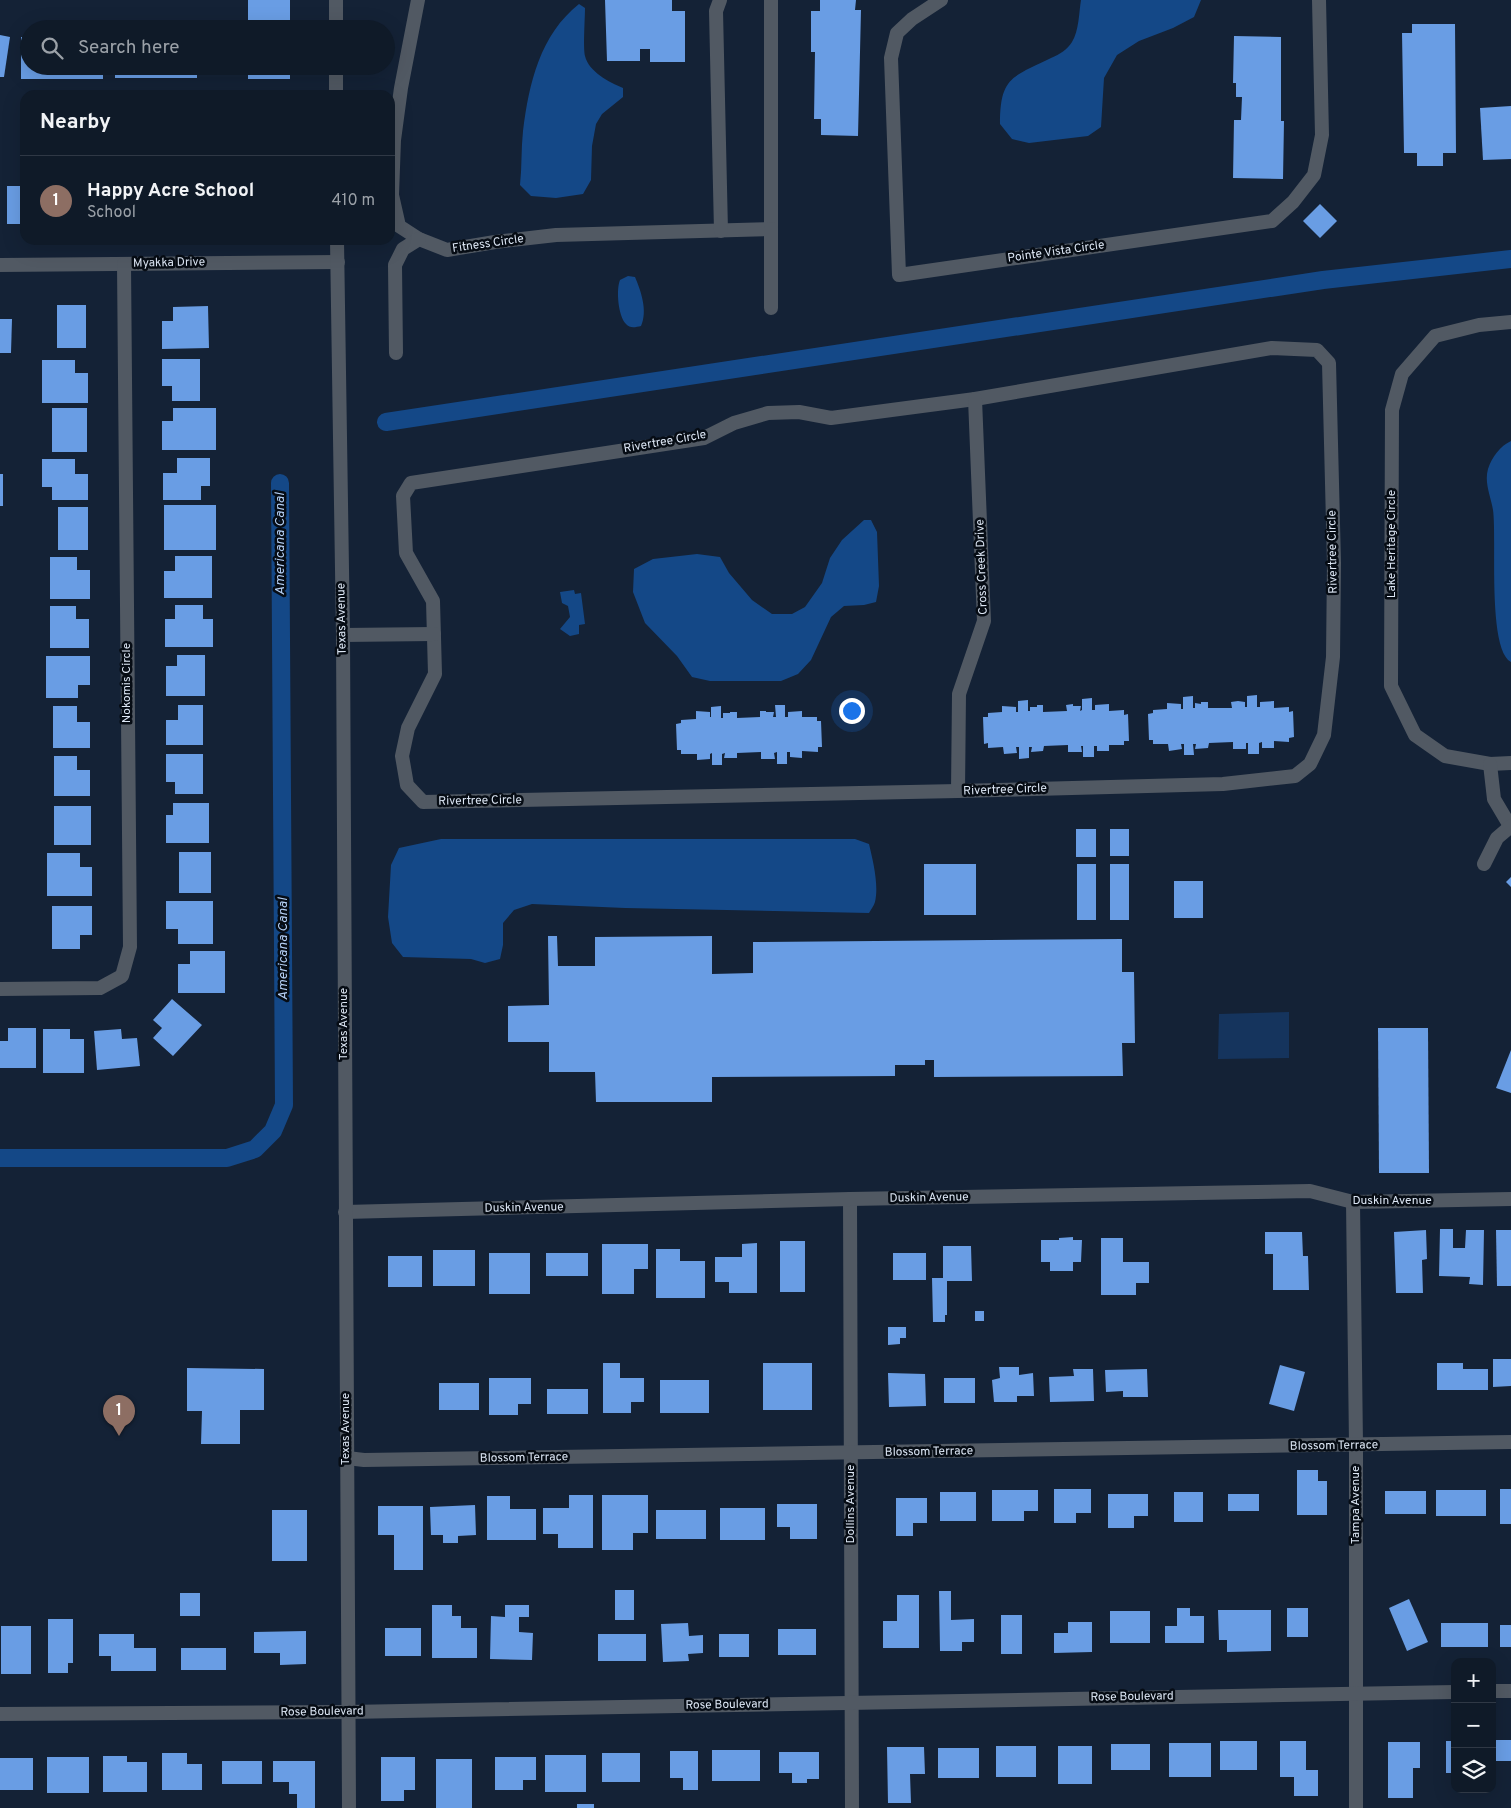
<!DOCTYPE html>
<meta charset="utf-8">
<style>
body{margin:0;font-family:Overpass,sans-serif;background:#1d2734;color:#f1f3f6}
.controls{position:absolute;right:15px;bottom:15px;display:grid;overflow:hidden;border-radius:10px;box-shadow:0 5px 20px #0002}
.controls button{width:45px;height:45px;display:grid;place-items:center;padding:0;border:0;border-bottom:1px solid #2f3845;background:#0f1a28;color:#f1f3f6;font:25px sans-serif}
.you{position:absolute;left:851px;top:710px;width:18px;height:18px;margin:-12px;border:4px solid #fff;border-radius:50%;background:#1a73e8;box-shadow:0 0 0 8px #1a73e833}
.badge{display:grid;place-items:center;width:32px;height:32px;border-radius:50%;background:#2563eb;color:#fff;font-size:16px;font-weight:700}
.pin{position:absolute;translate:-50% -41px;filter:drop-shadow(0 1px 2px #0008)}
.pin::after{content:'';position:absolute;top:26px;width:18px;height:15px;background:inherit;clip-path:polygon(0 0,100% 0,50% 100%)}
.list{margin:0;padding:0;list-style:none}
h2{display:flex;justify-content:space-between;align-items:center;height:65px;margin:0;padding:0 20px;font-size:21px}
h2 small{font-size:16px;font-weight:400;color:#9ba1a8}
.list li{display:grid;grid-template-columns:32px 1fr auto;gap:15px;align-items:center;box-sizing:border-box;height:90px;padding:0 20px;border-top:1px solid #2f3845}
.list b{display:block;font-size:19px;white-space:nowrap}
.list p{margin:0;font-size:16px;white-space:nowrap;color:#9ba1a8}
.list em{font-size:16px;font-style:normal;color:#9ba1a8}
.icon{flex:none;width:28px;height:28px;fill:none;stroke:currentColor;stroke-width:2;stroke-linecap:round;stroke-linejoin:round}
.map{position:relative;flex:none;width:1511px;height:1808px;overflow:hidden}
.search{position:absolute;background:#0f1a28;box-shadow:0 5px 20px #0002;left:20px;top:20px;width:375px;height:55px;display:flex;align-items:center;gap:12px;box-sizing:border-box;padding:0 18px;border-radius:28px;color:#9ba1a8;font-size:19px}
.panel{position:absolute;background:#0f1a28;box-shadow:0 5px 20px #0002;left:20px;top:90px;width:375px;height:155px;border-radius:15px}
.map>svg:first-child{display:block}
</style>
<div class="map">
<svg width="1511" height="1808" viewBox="0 0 1511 1808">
<rect width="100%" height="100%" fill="#142236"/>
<path fill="#15345d" d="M1289,1012V1058L1218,1059L1219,1014Z"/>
<g fill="#144887">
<path d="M1081,0H1201L1194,17L1173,28L1139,41L1117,55L1104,78L1101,127L1088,136L1029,143L1012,139L1000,124C1000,76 1013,77 1051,58C1060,54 1067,50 1072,42C1079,31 1079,12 1081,0Z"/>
<path d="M579,4L585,8C585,19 583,46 585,56C589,72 609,82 623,88V97L602,114L596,124L592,146L591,180L583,194L556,198L531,196L520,185C522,167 521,149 523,131C529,83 540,35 579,4Z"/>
<path d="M628,276L635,277C641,291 648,311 641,326C636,327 630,329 626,324C618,316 616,289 620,280Z"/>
<path d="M1511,441V662C1487,649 1497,538 1493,510C1491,497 1484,483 1488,469C1492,457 1500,446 1511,441Z"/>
<path d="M864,520H871L877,532L879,586L876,602L864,605L844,606L831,617L811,660L798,674L781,681H710L692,677L677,656L645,623L633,592L634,569L653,559L697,554L720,557L729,573L752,600L772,614H792L805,607L822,583L830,558L842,540Z"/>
<path d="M574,590L575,594L581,593L585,624L579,625V634L570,636L560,629L570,617L568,606L562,603L560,592Z"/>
<path d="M441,839H855L869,844C873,861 879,885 875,902C874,906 871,909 869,913L625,908L532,904L514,910L503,923V945L500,959L485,963L471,959L403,957L392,943L388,917L391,865L399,848Z"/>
</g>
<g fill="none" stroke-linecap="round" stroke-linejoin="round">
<g stroke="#144887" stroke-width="18">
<path d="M386,422L1323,280L1511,259"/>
<path d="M0,1158H227L255,1149L273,1131L284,1105L280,483"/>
</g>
</g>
<g fill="#699de4">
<rect x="248" y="0" width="42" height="29"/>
<path d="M605,0H672V11H685V62H650V49H640V61H607Z"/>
<path d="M820,0H856L855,10H861L858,136L821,135V119H814L815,52H811V11H820Z"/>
<path d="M1412,24H1455L1456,153H1443V166H1417V153H1404L1402,33H1412Z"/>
<path d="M0,35L10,37L4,77H0Z"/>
<path d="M1234,36L1281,37V121H1284L1283,179L1233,178L1234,120H1241L1242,97H1236V83H1233Z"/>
<path d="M21,37H29V66H103V79H21Z"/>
<rect x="115" y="66" width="82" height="12"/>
<rect x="248" y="66" width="42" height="13"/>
<path d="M1511,106V159L1483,160L1480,108Z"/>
<rect x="7" y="186" width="18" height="38"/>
<path d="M1320,204L1337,221L1320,238L1303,221Z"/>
<rect x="57" y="305" width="29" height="43"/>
<path d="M208,306L209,348L162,349V321H173V307Z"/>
<path d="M0,319H12L11,353H0Z"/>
<path d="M162,359H200V401H172V386H162Z"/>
<path d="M42,360H75V373H88V403H42Z"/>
<rect x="52" y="408" width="35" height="44"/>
<path d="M173,408H216V450H162V421H173Z"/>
<path d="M177,458H210V486H201V500H163V473H177Z"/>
<path d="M42,459H75V474H88V500H52V487H42Z"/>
<rect x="0" y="474" width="3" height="32"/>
<rect x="164" y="505" width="52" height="45"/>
<rect x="58" y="507" width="30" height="43"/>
<path d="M175,556H212V598H164V571H175Z"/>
<path d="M50,557H77V570H90V599H50Z"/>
<path d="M175,605H203V619H213V647H165V619H175Z"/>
<path d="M50,606H76V619H89V648H50Z"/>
<path d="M177,655H205V696H166V666H177Z"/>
<path d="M46,656H90V685H78V698H46Z"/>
<path d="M1257,695V707H1260V702L1274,701V708L1289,707V712L1293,711L1294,737L1289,738V742L1274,741V748H1262V742L1259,743V754H1248V743H1246V749H1233V742L1209,743L1208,748L1195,749L1196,744H1193L1194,755H1184V744H1181L1182,749L1169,751L1168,744H1153V740H1149L1148,714L1153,713V710L1167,709V703L1181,704V709H1183V697L1193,696V708H1195V703L1201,704V702H1208V708H1232L1231,702L1238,701L1245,702V707H1247V696Z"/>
<path d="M1092,698V710H1095V705L1109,704V711L1124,710V715L1128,714L1129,741H1124V745H1109V751H1097V746H1094V757H1083V746H1081L1082,752H1068V745L1044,746L1043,751L1031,752L1032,747H1029V758L1019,759V747H1016L1017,753L1004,754L1003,747L988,748V743L984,744L983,717H988V713L1002,712V706L1016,707V712H1018V701L1028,700V711H1030V707H1037V705H1043V712L1067,711L1066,705L1073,704V706H1081L1080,711L1082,710V699Z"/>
<path d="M178,705H203V745H166V720H178Z"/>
<path d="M775,705H785V717H788V712L802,711V717H817V721H821L822,747H818V752L802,751V758L790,757V752H787V764H777V752L774,753L775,759H761V752L737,753V758H724L725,753L722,754V765H712V753L710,754V759L697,760V754H681V750H677L676,724L681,723V720L696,719V711L710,712V717H711V707L721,706V718H723V713H730V712H737V718L760,717V711H766V712H774L773,717H776Z"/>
<path d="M53,706H77V722H90V748H53Z"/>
<path d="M166,754H203V794H175V782H166Z"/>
<path d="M54,756H77V770H90V796H54Z"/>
<path d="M173,803H209V843H166V815H173Z"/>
<rect x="54" y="806" width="37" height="39"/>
<rect x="1076" y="829" width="20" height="28"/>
<rect x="1110" y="829" width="19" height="27"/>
<rect x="179" y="852" width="32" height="41"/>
<path d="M47,853H80V867H92V896H47Z"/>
<rect x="924" y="864" width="52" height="51"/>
<rect x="1077" y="864" width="19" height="56"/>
<rect x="1110" y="864" width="19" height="56"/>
<path d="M1511,877V887L1506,882Z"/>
<rect x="1174" y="881" width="29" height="37"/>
<path d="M166,901H213V944H178V929H166Z"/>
<path d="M52,906H92V935H80V949H52Z"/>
<path d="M548,936H557L558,966H595V937L712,936V974L753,973V942L1122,939V972H1134L1135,1043H1122L1123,1076L934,1077V1060H925V1065H895V1076L712,1077V1102H596L595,1072H549V1042H508V1006L549,1005Z"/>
<path d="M190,951H225V993H178V964H190Z"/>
<path d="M172,999L202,1025L173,1056L153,1038L162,1028L153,1020Z"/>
<path d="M8,1028H36V1068H0V1041H8Z"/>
<path d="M1378,1028H1428L1429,1173H1379Z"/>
<path d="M43,1029H70V1039H84V1073H43Z"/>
<path d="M121,1029L122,1039L137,1038L140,1066L97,1070L94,1031Z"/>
<path d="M1511,1050V1093L1496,1088Z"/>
<path d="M1440,1229H1453V1248H1465L1466,1230H1484L1483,1285L1469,1284L1470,1277L1439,1276Z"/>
<path d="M1426,1230L1427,1259L1422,1260L1423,1293H1396L1394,1232Z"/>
<path d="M1496,1230H1511V1286H1497Z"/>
<path d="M1265,1232H1302L1303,1256H1308L1309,1290H1273V1254H1265Z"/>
<path d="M1073,1237V1240H1082L1081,1262H1073V1271H1050V1262H1041V1240H1059V1238Z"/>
<path d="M1101,1238H1123V1262H1149V1283H1136V1295H1101Z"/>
<rect x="780" y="1241" width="25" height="51"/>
<path d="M757,1243V1293H729V1282H715V1257H742V1244Z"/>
<path d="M602,1244H648V1269H634V1294H602Z"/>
<path d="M943,1246H971L972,1281H947V1315H945V1322H933L932,1278H943Z"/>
<path d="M656,1249H680V1261H705V1298H656Z"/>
<rect x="433" y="1250" width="42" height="36"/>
<rect x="489" y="1253" width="41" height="41"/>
<rect x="546" y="1253" width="42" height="23"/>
<rect x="893" y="1253" width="33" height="27"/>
<rect x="388" y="1256" width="34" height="31"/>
<rect x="975" y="1311" width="9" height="10"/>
<path d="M888,1327H906V1338H900V1344L888,1345Z"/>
<path d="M1493,1359H1511V1386L1493,1387Z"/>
<path d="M603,1363H620V1378H644V1402H631V1413H603Z"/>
<rect x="763" y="1363" width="49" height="47"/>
<path d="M1437,1363H1463V1369H1488V1390H1437Z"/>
<path d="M1280,1365L1305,1372L1294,1411L1269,1404Z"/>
<path d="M999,1367H1019V1375L1033,1373L1034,1396H1017V1402H994L992,1380L1000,1378Z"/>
<path d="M187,1368L264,1369V1410H240V1444H201L202,1411H187Z"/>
<path d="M1073,1369H1093L1094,1401L1050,1402L1049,1377L1074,1376Z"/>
<path d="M1147,1369L1148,1397H1123V1391L1106,1392L1105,1370Z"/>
<path d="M888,1373L925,1374L926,1406L889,1407Z"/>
<path d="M489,1378H531V1404H518V1415H489Z"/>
<rect x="944" y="1378" width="31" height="25"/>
<rect x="660" y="1380" width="49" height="33"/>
<rect x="439" y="1383" width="40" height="27"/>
<rect x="547" y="1389" width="41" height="25"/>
<path d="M1297,1470H1318V1481H1327V1515H1297Z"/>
<path d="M1054,1489H1091V1513H1076V1523H1054Z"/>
<rect x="1500" y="1489" width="11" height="35"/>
<path d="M992,1490H1038V1511H1024V1521H992Z"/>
<rect x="1436" y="1490" width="50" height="26"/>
<rect x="1385" y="1491" width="41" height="23"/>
<rect x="940" y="1492" width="36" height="29"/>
<rect x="1174" y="1492" width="29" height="30"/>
<path d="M1108,1494H1148V1516H1134V1528H1108Z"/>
<rect x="1228" y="1494" width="31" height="17"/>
<path d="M569,1495H593V1548H558V1534H543V1508H569Z"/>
<path d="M602,1495H648V1533H633V1550H602Z"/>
<path d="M487,1496H510V1509H536V1540H487Z"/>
<path d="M896,1498H927V1523H913V1536H896Z"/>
<path d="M777,1504H817V1539H790V1527H777Z"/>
<path d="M475,1505L476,1535L458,1536V1543H443V1535H431L430,1507Z"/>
<path d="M378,1506H423V1570H394V1535H378Z"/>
<rect x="720" y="1508" width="45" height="32"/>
<rect x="272" y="1510" width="35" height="51"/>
<rect x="656" y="1510" width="50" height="29"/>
<rect x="615" y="1590" width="19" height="30"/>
<path d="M939,1591H951V1620L974,1619V1642H962V1651H940Z"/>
<rect x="180" y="1593" width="20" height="23"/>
<path d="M897,1595H919V1648H883V1621H897Z"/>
<path d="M1409,1599L1428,1642L1407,1651L1389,1608Z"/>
<path d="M432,1605H452V1616H461V1628H477V1658H432Z"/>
<path d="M505,1605H529V1617H519V1632L533,1633L532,1660L490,1659L491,1616L505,1617Z"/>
<path d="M1177,1608H1190V1616H1204V1643H1165V1626H1177Z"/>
<rect x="1287" y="1608" width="21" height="29"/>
<path d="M1218,1610H1271V1651L1227,1652V1640H1219Z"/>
<rect x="1110" y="1611" width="40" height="32"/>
<rect x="1001" y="1615" width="21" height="39"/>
<path d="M48,1619H73V1663H68V1673H48Z"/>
<path d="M1068,1622H1092V1652L1054,1653V1633H1068Z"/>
<path d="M688,1623L689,1636L703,1635V1653L688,1654L689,1661L663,1662L661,1624Z"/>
<rect x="1441" y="1623" width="47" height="24"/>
<rect x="1500" y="1625" width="11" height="22"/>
<rect x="1" y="1626" width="30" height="48"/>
<rect x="385" y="1628" width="36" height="28"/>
<rect x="778" y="1629" width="38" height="26"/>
<path d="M306,1631V1664L280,1665V1653H254V1632Z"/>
<path d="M99,1634H134V1648H156V1671H111V1656H99Z"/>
<rect x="598" y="1634" width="48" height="27"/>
<rect x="719" y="1634" width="30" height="23"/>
<rect x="181" y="1648" width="45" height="22"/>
<rect x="1495" y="1740" width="16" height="21"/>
<rect x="1220" y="1741" width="37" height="29"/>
<path d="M1280,1741H1306V1770H1318V1796H1294V1777H1280Z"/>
<rect x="1446" y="1741" width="9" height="32"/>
<path d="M1388,1742H1420V1768H1413V1798H1388Z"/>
<rect x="1169" y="1743" width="42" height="34"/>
<rect x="1111" y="1744" width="39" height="26"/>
<rect x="996" y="1746" width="40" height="31"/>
<rect x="1058" y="1746" width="34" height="38"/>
<path d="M887,1747H924L925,1774H910L911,1803H888Z"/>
<rect x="938" y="1748" width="41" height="30"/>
<rect x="712" y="1750" width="48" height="31"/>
<path d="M670,1751H698V1790H683V1778H670Z"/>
<path d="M779,1752H819V1779H807V1783H792V1773H779Z"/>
<path d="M162,1753H187V1764H202V1790H162Z"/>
<rect x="602" y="1753" width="38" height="29"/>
<rect x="545" y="1755" width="41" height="37"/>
<path d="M103,1756H127V1762H147V1792H103Z"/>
<rect x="47" y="1757" width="42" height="36"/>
<path d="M381,1757H415V1790H404V1801H381Z"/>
<path d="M495,1757H536V1780H523V1790H495Z"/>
<rect x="0" y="1758" width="33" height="32"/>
<rect x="436" y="1759" width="36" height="49"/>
<rect x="222" y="1761" width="40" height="23"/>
<path d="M273,1761H315V1808H297V1794H289V1782H273Z"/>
<rect x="577" y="1804" width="17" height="4"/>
</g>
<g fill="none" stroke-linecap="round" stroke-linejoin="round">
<g stroke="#515963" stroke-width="14">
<path d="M418,0L401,88L394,140L392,195L399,226L419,239L447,250L495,242L556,235L771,229V0"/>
<path d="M720,0L716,11L721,231"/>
<path d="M941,0L912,19L897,33L891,58L899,275L1272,221L1293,202L1314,175L1322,135L1319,0"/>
<path d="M0,265L338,262"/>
<path d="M771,308V229"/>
<path d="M1511,322L1479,325L1435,336L1402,374L1392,410L1391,682V686L1415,735L1445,756L1490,764L1511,763"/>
<path d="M1272,348L1317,350L1329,363L1334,563L1333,657L1324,735L1310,764L1295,776L1223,784L958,791L423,802L407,785L402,756L408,728L435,674L433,601L406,553L403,496L411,483L704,438L734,423L768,413L799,412L831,418L975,399Z"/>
<path d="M396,353L395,265L403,249L419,239"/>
<path d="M343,635L434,634"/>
<path d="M1490,764L1494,799L1510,826"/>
<path d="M958,791L959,694L984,621L975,399"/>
<path d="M1484,864L1497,838L1511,826"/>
<path d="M0,989L100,988L122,976L130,947L124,264"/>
<path d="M850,1199L852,1808"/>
<path d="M1353,1202L1356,1445V1808"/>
<path d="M345,1212L850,1199L1310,1191L1353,1202L1511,1199"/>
<path d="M347,1458L364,1460L1511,1442"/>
<path d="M1492,1691H1511"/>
<path d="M0,1714L348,1712L1455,1692"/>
</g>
<g stroke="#515963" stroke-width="14">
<path d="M336,0V29"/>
<path d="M336,66V95"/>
<path d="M337,240L343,635L349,1808"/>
</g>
</g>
<g text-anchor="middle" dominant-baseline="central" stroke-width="5" stroke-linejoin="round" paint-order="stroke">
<g font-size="12" fill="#dde7f5" stroke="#060c14">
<text transform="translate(488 244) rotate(-8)">Fitness Circle</text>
<text transform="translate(1056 252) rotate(-8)">Pointe Vista Circle</text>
<text transform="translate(169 263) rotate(-1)">Myakka Drive</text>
<text transform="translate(665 442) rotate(-10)">Rivertree Circle</text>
<text transform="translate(1392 544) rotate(-90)">Lake Heritage Circle</text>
<text transform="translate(1333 552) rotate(-91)">Rivertree Circle</text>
<text transform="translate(982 567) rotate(-92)">Cross Creek Drive</text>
<text transform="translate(342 619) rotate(-91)">Texas Avenue</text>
<text transform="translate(127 683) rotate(-90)">Nokomis Circle</text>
<text transform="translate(1005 790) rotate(-2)">Rivertree Circle</text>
<text transform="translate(480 801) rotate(-1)">Rivertree Circle</text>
<text transform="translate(344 1024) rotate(-90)">Texas Avenue</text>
<text transform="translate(929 1198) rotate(-1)">Duskin Avenue</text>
<text x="1392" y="1201">Duskin Avenue</text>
<text transform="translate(524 1208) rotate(-1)">Duskin Avenue</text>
<text transform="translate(346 1429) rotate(-90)">Texas Avenue</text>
<text transform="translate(1334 1446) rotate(-1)">Blossom Terrace</text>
<text transform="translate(929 1452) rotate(-1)">Blossom Terrace</text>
<text transform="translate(524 1458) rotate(-1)">Blossom Terrace</text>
<text transform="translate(851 1504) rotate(-90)">Dollins Avenue</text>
<text transform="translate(1356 1505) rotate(-90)">Tampa Avenue</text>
<text transform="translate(1132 1697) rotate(-1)">Rose Boulevard</text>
<text transform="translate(727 1705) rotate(-1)">Rose Boulevard</text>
<text transform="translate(322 1712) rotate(-1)">Rose Boulevard</text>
</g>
<g font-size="14" font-style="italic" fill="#b5d0f5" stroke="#060c14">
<text transform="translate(280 544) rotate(-90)">Americana Canal</text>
<text transform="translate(283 949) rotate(-90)">Americana Canal</text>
</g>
</g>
</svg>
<div class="controls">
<button>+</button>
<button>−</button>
<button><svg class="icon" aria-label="layers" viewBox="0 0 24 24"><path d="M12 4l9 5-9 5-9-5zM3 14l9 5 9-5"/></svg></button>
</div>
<div class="you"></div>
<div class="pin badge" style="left:119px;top:1436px;background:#8d6e63">1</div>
<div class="search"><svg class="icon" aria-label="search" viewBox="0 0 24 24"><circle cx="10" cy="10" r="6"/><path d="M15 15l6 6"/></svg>Search here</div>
<section class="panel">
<h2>Nearby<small></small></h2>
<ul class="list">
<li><span class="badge" style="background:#8d6e63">1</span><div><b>Happy Acre School</b><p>School</p></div><em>410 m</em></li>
</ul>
</section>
</div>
